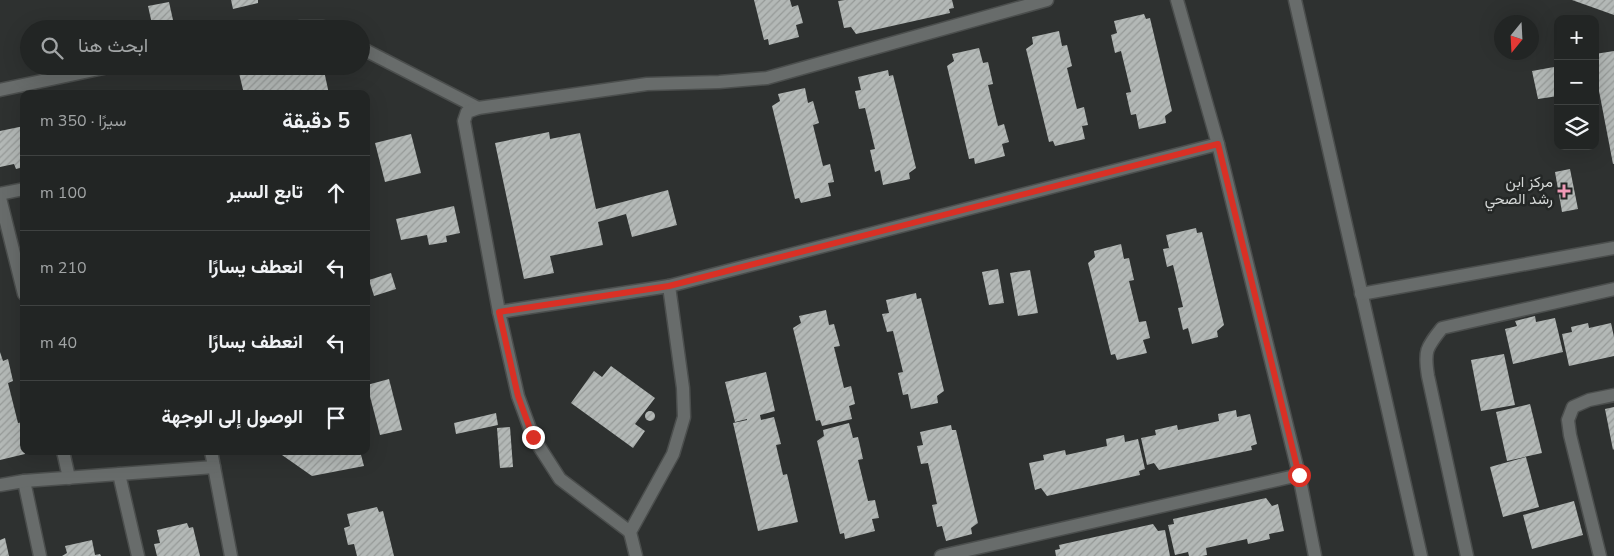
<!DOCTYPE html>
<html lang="ar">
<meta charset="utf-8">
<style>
body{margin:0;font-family:"Nunito Sans",Vazirmatn,sans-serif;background:#2a2d2c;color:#f1f3f6;direction:rtl}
.controls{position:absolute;right:15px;top:15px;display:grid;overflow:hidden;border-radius:10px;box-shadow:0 5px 20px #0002}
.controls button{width:45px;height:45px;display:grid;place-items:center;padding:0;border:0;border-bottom:1px solid #3f4241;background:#222524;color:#f1f3f6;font:25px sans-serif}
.compass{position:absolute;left:1494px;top:15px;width:45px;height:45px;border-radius:50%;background:#222524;box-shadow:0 5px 20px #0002;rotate:198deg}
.stop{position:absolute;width:15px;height:15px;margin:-11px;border:4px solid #d93025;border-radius:50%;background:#fff}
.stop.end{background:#d93025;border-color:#fff;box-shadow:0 1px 5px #0008}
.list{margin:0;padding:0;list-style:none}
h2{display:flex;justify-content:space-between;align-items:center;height:65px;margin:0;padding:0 20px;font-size:21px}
h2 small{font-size:16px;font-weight:400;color:#a2a5a6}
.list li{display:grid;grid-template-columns:32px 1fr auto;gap:15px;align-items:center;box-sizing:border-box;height:75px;padding:0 20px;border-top:1px solid #3f4241}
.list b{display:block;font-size:19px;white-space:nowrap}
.list em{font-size:16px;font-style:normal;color:#a2a5a6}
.icon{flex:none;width:28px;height:28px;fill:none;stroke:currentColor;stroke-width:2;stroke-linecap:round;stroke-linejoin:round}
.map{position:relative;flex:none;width:1614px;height:556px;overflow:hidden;direction:ltr}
.search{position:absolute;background:#222524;box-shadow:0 5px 20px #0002;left:20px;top:20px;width:350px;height:55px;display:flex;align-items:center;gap:12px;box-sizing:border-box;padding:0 18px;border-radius:28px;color:#a2a5a6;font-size:19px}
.panel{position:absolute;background:#222524;box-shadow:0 5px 20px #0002;left:20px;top:90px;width:350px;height:365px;border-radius:10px;direction:rtl}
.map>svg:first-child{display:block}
</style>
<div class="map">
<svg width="1614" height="556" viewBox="0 0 1614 556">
<defs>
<pattern id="building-hatch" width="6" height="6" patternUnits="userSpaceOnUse" patternTransform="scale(1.25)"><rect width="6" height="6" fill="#b3b8b6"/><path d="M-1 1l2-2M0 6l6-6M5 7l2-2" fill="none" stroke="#969a98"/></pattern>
</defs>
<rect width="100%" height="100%" fill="#2e3130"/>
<g fill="url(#building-hatch)">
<path d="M231,0H258V3L233,9Z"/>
<path d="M754,0H790L792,7L798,5L803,23L796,25L799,37L769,45L768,39L764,40Z"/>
<path d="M845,0H952L954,8L949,9L950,13L856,34L851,27L844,28L838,1Z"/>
<path d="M1572,0H1614V15Z"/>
<path d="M169,2L173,20L152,24L148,6Z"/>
<path d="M1144,14L1146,19L1150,18L1172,111L1165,116L1166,123L1139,129L1136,114L1131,115L1126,93L1131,92L1121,51L1115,53L1111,35L1117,33L1114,21Z"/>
<path d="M1059,31L1062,46L1067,45L1072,66L1067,68L1077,109L1084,107L1088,125L1082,126L1085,139L1055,146L1053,141L1049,142L1026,49L1033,44L1032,37Z"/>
<path d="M979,48L983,63L988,62L993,84L988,85L998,126L1004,124L1009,142L1002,144L1005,156L975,164L974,158L969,159L947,66L954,61L952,54Z"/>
<path d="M1614,51V164H1613L1595,70V54Z"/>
<path d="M270,66H323L329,94H244L239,73Z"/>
<path d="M1554,67L1558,84V96L1538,99L1532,71Z"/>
<path d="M888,70L889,76L893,75L916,168L909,173L910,179L883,185L880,170L875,172L870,150L875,149L865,108L859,109L855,91L861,90L858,77Z"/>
<path d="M805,88L808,103L813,101L819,123L813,125L823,166L830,164L834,182L828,183L831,196L801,203L799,198L795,199L772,106L780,101L778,94Z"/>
<path d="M24,126V167L16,169L14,164L0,167V131Z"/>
<path d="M549,132L550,139L580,133L596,209L668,190L677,225L632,237L626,214L598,222L603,245L550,256L554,273L524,279L495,143Z"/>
<path d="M411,134L421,173L385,182L375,143Z"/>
<path d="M1570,169L1578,209L1562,212L1555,172Z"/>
<path d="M454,206L460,233L446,236L447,242L429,245L427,235L401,240L396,219Z"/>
<path d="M1196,228L1197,233L1202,232L1224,325L1217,331L1218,337L1192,344L1188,328L1183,330L1178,308L1183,307L1173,265L1167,267L1163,249L1169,248L1166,235Z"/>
<path d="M1121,244L1124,259L1129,258L1134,280L1129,281L1139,322L1146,321L1150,338L1143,340L1147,353L1117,360L1115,354L1111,355L1088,263L1095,257L1094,251Z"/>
<path d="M998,269L1004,303L989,305L982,272Z"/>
<path d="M1030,270L1038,313L1018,316L1010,273Z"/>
<path d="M391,273L396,289L374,296L369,280Z"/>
<path d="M916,293L917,299L921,298L944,391L937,396L938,403L911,409L908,394L903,395L898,373L903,372L893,331L887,332L882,314L889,313L886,300Z"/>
<path d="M826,310L829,325L834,324L840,346L834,347L844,388L851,386L855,404L849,406L852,419L822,426L820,420L816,421L793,328L801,323L799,316Z"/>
<path d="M1535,316L1536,322L1555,318L1563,352L1513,364L1505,329L1517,326L1515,321Z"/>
<path d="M1588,323L1589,328L1611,323L1614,337V356L1569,366L1562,334L1572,332L1571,327Z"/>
<path d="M0,352L3,361L8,359L13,381L8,383L18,423L24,422V441H22L25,454L0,460Z"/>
<path d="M1504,354L1515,405L1481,411L1471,360Z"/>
<path d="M611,366L655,398L635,424L645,431L633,448L571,403L594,371L602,377Z"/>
<path d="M766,372L775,411L760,415L761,420L774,417L781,444L776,445L783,475L787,474L798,522L758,531L733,423L747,420V419L735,422L725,382Z"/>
<path d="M389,379L402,430L380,435L367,385Z"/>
<path d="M1530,404L1542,453L1507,461L1496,412Z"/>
<path d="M1614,407V449L1613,450L1605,409Z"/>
<path d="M1236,410L1237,417L1250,414L1257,444L1251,446L1252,450L1159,470L1154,463L1147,465L1141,438L1156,435L1155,430L1177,425L1178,430L1219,421L1218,414Z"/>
<circle cx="650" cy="416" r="5"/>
<path d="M496,413L498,425L456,434L454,423Z"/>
<path d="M849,423L853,438L858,437L863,459L858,460L868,501L875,500L879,518L872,519L875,531L845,539L844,533L840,534L817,441L824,436L823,430Z"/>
<path d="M951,425L952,430H956L978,523L971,528L972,534L946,541L942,526L937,527L932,505L937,504L928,463L921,464L917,446L923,445L920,432Z"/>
<path d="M510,427L513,467L500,468L497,428Z"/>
<path d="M1124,435L1125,442L1138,439L1145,469L1139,471L1140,475L1047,496L1041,488L1035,490L1029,463L1044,460L1043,455L1065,450L1066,455L1107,446L1106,439Z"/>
<path d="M281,451H360L364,466L312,476L282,455Z"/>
<path d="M1526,457L1539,507L1503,517L1490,467Z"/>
<path d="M1266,498L1272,506L1278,504L1284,531L1269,534L1270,539L1248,544L1247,539L1206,548L1207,555L1202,556H1189L1188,552L1175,555L1168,525L1174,524L1173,519Z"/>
<path d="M1574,501L1583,535L1532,549L1523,515Z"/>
<path d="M377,507L379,512L383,511L394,556H357L354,544L348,545L344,528L350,526L347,514Z"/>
<path d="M187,523L189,528L193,527L200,556H157L154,544L160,543L157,530Z"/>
<path d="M1153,524L1158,531L1165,530L1170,556H1056L1055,550L1060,549L1059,545Z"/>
<path d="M5,538L9,556H0V540Z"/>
<path d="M92,540L95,555L100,554L101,556H62L67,553L65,546Z"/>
</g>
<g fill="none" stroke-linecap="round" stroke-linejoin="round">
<defs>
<g id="minor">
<path d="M1177,0L1218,144L1299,475L1315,556"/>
<path d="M1295,0L1421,556"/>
<path d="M291,29L300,27H323L325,29"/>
<path d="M361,48L478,108"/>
<path d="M0,90L113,66"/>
<path d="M0,194L24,189"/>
<path d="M0,198L24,294"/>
<path d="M1361,294L1614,248"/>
<path d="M499,312L669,286L1218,144"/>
<path d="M63,451L69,478"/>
<path d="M211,451L231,556"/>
<path d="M119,474L138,556"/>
<path d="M24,481L40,556"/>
<path d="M0,485L24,481L214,467"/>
<path d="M630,532L560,479L533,437L518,396L499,312L464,121L467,112L478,108L647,84L719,82L767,78L1047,0"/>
<path d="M636,556L630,532L673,454L684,417L683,388L669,286"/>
<path d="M941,556L1299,475"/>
<path d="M1467,556L1428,376C1424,351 1426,348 1442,328L1614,289"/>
<path d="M1600,556L1570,435L1568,420L1573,407L1589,400L1614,395"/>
</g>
</defs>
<use href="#minor" stroke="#4b4e4d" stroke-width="15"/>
<use href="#minor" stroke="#686c6b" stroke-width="12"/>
</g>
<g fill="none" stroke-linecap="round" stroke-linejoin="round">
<path stroke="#d93025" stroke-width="6" d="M533,437L518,396L499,312L669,286L1218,144L1299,475"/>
</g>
<path fill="#f09ab7" stroke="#242726" stroke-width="2" d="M1561.5 183.5h5v5h5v5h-5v5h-5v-5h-5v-5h5z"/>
<g text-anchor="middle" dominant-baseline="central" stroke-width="5" stroke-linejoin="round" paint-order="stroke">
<g font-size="15" fill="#d5d8d7" stroke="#242726" text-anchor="end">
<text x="1553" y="182">مركز ابن<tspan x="1553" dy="17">رشد الصحي</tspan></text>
</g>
</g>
</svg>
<div class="controls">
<button>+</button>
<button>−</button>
<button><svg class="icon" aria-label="layers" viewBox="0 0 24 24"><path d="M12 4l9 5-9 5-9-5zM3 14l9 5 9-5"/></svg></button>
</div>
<svg class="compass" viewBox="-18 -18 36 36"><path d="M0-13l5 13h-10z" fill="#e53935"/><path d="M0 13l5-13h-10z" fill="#a2a5a6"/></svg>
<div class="stop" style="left:1299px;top:475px"></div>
<div class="stop end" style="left:533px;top:437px"></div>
<div class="search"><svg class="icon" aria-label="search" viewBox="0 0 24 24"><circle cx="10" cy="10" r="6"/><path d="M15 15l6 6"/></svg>ابحث هنا</div>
<section class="panel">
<h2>5 دقيقة<small>سيرًا · 350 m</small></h2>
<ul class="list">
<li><svg class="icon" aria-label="ahead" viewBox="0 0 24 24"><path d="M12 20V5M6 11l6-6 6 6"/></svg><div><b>تابع السير</b></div><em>100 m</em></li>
<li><svg class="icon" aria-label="left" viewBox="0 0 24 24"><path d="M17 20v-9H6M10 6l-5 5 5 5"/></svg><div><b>انعطف يسارًا</b></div><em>210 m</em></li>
<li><svg class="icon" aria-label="left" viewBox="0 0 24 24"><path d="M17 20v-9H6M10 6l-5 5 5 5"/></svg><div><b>انعطف يسارًا</b></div><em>40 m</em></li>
<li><svg class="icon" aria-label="arrive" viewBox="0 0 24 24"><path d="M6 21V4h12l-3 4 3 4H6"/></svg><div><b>الوصول إلى الوجهة</b></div></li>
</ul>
</section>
</div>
